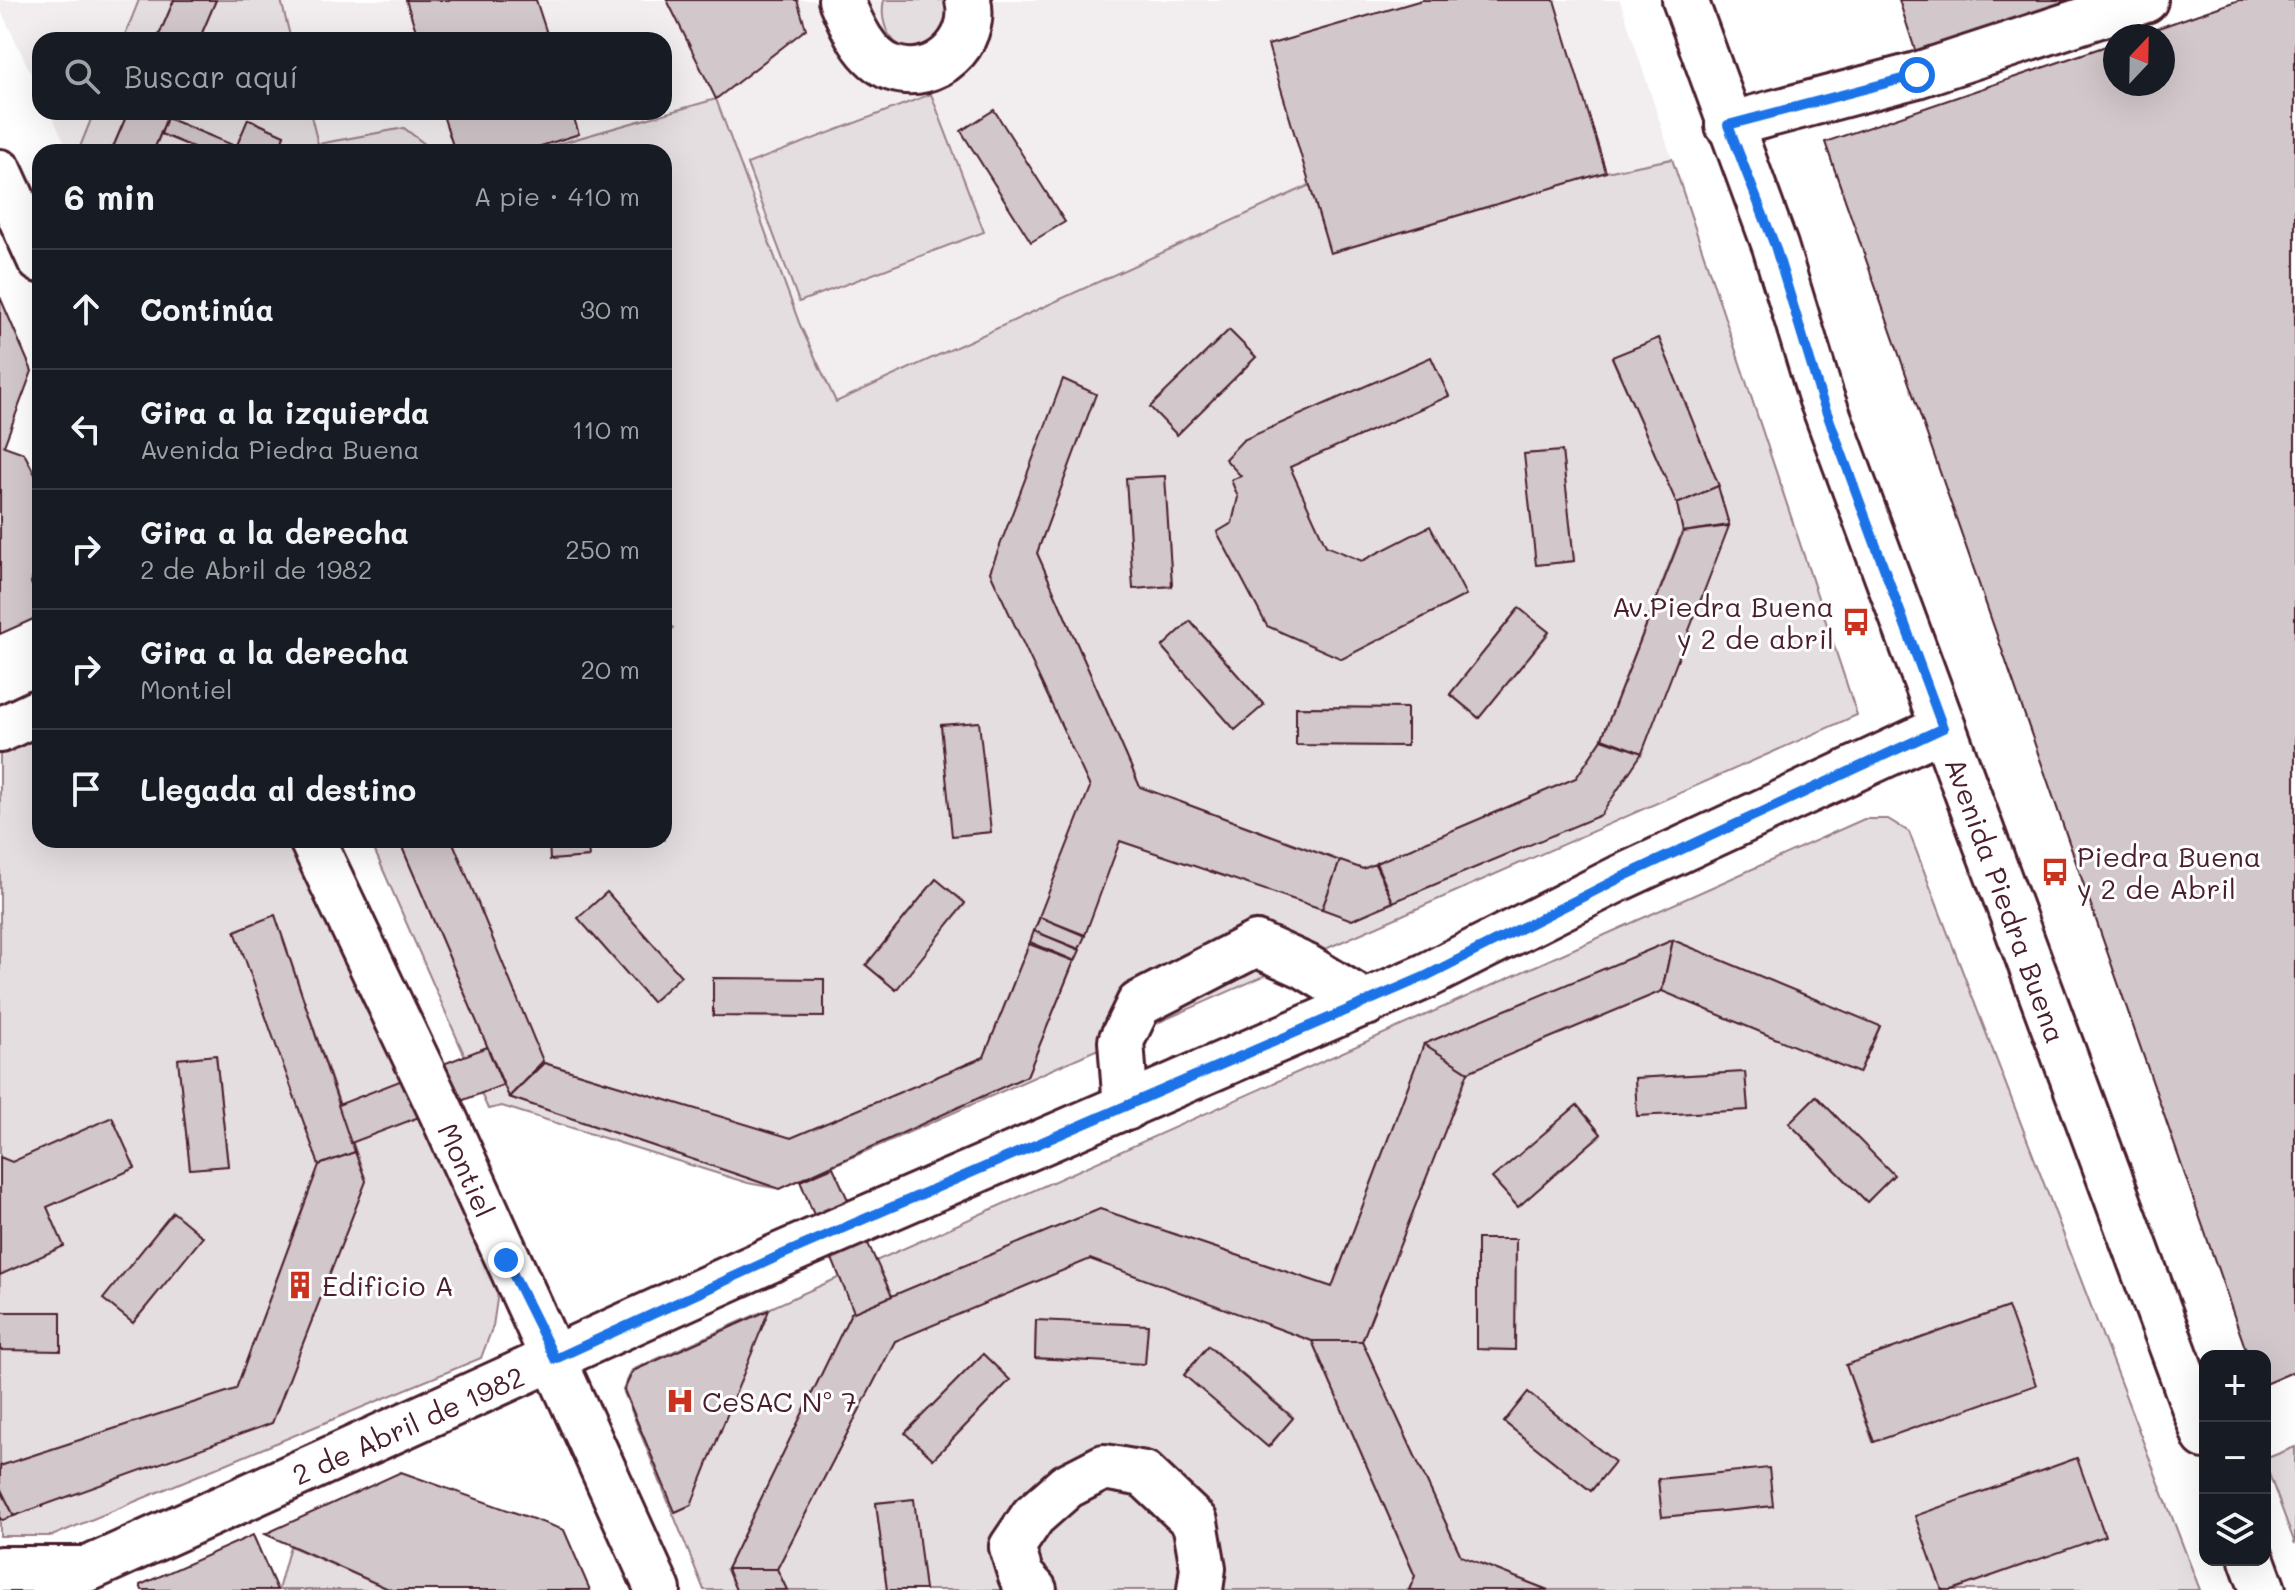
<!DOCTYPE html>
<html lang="es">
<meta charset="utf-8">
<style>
body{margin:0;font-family:Mali,sans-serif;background:#20242c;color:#f1f3f6}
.controls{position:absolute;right:24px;bottom:24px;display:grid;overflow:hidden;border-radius:16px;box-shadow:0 8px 32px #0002}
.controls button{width:72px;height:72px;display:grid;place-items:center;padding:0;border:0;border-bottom:2px solid #363941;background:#171b24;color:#f1f3f6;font:40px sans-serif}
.compass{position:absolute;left:2103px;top:24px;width:72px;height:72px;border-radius:50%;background:#171b24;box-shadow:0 8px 32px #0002;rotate:22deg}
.stop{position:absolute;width:24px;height:24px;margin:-18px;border:6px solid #1a73e8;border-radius:50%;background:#fff}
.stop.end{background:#1a73e8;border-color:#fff;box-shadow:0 2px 8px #0008}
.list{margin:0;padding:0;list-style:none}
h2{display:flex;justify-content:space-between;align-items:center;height:104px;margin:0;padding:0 32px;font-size:34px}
h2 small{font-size:26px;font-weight:400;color:#9ea1a6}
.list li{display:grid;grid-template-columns:52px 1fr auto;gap:24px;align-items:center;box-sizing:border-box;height:120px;padding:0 32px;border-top:2px solid #363941}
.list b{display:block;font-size:30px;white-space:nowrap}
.list p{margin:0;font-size:26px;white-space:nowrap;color:#9ea1a6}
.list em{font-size:26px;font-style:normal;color:#9ea1a6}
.icon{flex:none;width:44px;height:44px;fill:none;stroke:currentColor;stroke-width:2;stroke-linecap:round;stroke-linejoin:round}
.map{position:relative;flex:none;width:2295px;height:1590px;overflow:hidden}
.search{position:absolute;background:#171b24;box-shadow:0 8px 32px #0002;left:32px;top:32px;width:640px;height:88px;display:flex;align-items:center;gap:20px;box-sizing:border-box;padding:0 28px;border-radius:24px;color:#9ea1a6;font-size:30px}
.panel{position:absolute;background:#171b24;box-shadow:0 8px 32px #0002;left:32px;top:144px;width:640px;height:704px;border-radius:24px}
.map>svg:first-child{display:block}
</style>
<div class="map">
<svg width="2295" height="1590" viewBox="0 0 2295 1590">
<rect width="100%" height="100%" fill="#fff"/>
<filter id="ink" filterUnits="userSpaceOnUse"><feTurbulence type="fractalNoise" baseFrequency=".0125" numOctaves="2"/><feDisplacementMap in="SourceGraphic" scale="16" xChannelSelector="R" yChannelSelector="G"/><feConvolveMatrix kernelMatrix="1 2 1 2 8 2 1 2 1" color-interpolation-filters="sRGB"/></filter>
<g filter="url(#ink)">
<g fill="#f2eeef">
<path d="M0,0H139L123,40H40V92L0,9Z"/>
<path d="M281,0H1620L1672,159L1606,172L1330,253L1309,185L836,403L800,325L716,100L530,152H435L404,128L318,144L310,112H664V40H291Z"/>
<path d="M50,112H94L78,152H69Z"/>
</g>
<g fill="#e5dee0" stroke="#987e86" stroke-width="2" fill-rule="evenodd">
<path d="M139,0H174L157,40H123Z"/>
<path d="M216,0H281L291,40H199Z"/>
<path d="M884,0H948L951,10L945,33C939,38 931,45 924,48C893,57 878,24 884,0Z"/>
<path d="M931,94L984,232L799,302L747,164Z"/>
<path d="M716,99L800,325L836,402L1310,185L1330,253L1606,172L1672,159L1857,715L780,1189L748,1183L502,1106L488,1109L370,840H399L509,1097L452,840H549L551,860L588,857L587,840H664V637L673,628L664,619V152H530ZM1229,330L1256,357L1177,434L1151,407ZM1659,338L1677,503L1612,358ZM1095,394L1037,553L1140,787L1339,860L1322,909L1120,841L990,572ZM1562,451L1574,561L1537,565L1525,454ZM1164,476L1172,586L1134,589L1127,478ZM1718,487L1729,525L1683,532L1677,504ZM1728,526L1641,752L1602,738L1682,532ZM1519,608L1549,633L1478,718L1450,694ZM1191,622L1263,704L1235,729L1162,647ZM1297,707L1407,708V746L1297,745ZM978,722L990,832L953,836L941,726ZM1602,739L1641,753L1600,815L1393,902L1376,863L1576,778ZM1340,861L1363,869L1375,864L1393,903L1352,920L1322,909ZM936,879L965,904L895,989L866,965ZM1039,918L1084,936L1079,948L1034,931ZM1034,931L1079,949L1075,961L1030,943ZM1029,944L1074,961L1027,1076L780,1189L509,1097L544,1063L791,1138L984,1057ZM713,979H824V1017L713,1016Z"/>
<path d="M94,112H128L111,152H78Z"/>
<path d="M169,112H310L318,144L404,128L435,152H278L284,135L249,119L237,147L167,118Z"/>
<path d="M161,134L205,152H153Z"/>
<path d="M40,711V840H312L314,896L499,1286L493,1326L481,1358L52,1536H0V1519L272,1423L366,1181L275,915L236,930L319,1165L236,1389L0,1466V1350H61V1312H0V730ZM216,1055L228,1165L190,1169L178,1059Z"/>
<path d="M1864,819H1888L1909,832L2200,1590H1952L2077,1458L1916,1516L1942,1590H1548L1461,1556L1362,1341L1468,1072L1662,991L1859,1073L1880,1027L1673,940L1424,1044L1332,1287L1100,1209L851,1313L727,1569L736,1590H704L623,1390L632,1370ZM1745,1072L1748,1109L1637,1116L1635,1078ZM1816,1096L1893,1175L1867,1202L1789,1123ZM1576,1106L1601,1135L1517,1206L1493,1178ZM1477,1240L1515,1350H1514L1477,1349ZM2008,1307L1874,1442H1873L1846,1365ZM768,1311L691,1505L676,1512L675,1511ZM1528,1392L1614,1462L1591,1491L1504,1422ZM1658,1479L1772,1506L1662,1517Z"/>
<path d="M1090,1259L1312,1341L1415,1576L1409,1590H925L913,1499L876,1503L887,1590H787L777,1569L895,1341ZM1036,1321L1148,1326L1145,1363L1035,1358ZM1209,1346L1293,1417L1269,1447L1184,1375ZM983,1354L1010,1380L933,1459L906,1432Z"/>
<path d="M2295,1447V1544L2265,1463V1459Z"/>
<path d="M290,1546L391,1590H278Z"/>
</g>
<g fill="#d2c7cb" stroke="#4a1f2b" stroke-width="2">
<path d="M174,0H216L199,40H157Z"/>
<path d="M406,0H536L549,40H419Z"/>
<path d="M667,0H797L806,29L716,99Z"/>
<path d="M1422,0H1554L1606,172L1330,253L1268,45Z"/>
<path d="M1899,0H2076L1916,53Z"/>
<path d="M2239,0H2295V1371L2265,1384V1356H2248L1825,142L2115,43V84H2163V36H2135Z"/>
<path d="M994,110L1065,222L1031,242L961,131Z"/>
<path d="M128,112H169L153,152H111Z"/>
<path d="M442,112H572L579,134L522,152H455Z"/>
<path d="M167,118L237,147L234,152H205L161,134Z"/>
<path d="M248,119L284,135L278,152H234Z"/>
<path d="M0,297L32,371L4,446L24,453L40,484V579L33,576L31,583L40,603V616L0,634Z"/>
<path d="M1229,330L1256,357L1177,435L1150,407Z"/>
<path d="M1659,338L1719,486L1677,504L1612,357Z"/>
<path d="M1431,357L1449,396L1290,467L1326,546L1362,561L1430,526L1466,595L1342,659L1267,626L1217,532L1232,523L1238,497L1231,480L1241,476L1225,459L1243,440Z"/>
<path d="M1063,379L1096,394L1037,553L1140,787L1340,861L1322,909L1120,841L1085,935L1039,917L1090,787L990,572Z"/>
<path d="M1562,451L1574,561L1536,565L1524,454Z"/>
<path d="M1165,476L1172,586L1133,589L1126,478Z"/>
<path d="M1718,486L1729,525L1683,532L1677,504Z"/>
<path d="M1729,526L1642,753L1602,738L1683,532Z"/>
<path d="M1519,608L1549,632L1479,718L1450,694Z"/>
<path d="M1190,621L1264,705L1235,730L1162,647Z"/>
<path d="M1296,707L1407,708V746L1296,745Z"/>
<path d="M979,722L991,832L952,836L941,725Z"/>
<path d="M1602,739L1642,753L1601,815L1393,902L1376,863L1576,778Z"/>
<path d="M399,840H452L543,1061L509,1097Z"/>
<path d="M549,840H587L589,857L550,860Z"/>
<path d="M1340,861L1363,869L1375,864L1393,902L1352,920L1322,909Z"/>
<path d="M936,879L965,903L896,990L866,965Z"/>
<path d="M607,892L681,976L652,1002L578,918Z"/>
<path d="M275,915L355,1152L319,1165L235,931Z"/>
<path d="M1040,917L1085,936L1079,949L1034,931Z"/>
<path d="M1034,931L1080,950L1075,961L1030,942Z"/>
<path d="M1673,940L1662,991L1468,1072L1424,1044Z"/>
<path d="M1673,940L1880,1026L1859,1073L1662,991Z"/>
<path d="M1029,944L1074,961L1027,1076L780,1189L509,1097L544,1063L791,1138L984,1057Z"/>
<path d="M713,978L824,979V1017L713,1016Z"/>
<path d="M1424,1044L1468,1072L1362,1341H1312L1090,1259L895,1341L777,1569H727L851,1313L1100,1209L1332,1287Z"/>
<path d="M487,1047L503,1085L351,1143L338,1105Z"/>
<path d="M216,1055L228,1166L190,1169L178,1059Z"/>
<path d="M1745,1072L1748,1110L1637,1116L1635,1078Z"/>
<path d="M1816,1096L1894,1175L1867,1202L1789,1123Z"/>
<path d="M1577,1105L1601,1134L1518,1207L1492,1178Z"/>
<path d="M112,1117L135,1168L47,1207L64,1246L0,1275V1157L12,1162Z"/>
<path d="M355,1152L366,1181L272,1423L14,1516L0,1488V1466L236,1389L319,1165Z"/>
<path d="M833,1167L892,1296L854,1312L800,1181Z"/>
<path d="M173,1212L203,1237L133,1323L103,1299Z"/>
<path d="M1477,1239H1516L1515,1350L1477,1349Z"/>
<path d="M2008,1307L2036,1385L1874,1442L1846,1365Z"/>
<path d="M769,1310L691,1505L675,1512L624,1390L633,1371Z"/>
<path d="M0,1312H61V1351L0,1350Z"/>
<path d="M1036,1320L1148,1325L1145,1364L1035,1358Z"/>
<path d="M1312,1341H1362L1461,1556L1548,1590H1409L1415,1576Z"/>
<path d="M1208,1346L1293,1418L1268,1447L1184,1375Z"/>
<path d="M983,1354L1010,1380L933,1459L905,1433Z"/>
<path d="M1528,1392L1615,1462L1591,1491L1504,1422Z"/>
<path d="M2077,1458L2105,1536L1952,1590H1942L1915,1516Z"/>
<path d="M1769,1468L1773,1506L1662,1517L1658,1479Z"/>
<path d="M401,1472L564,1530L590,1590H391L265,1534Z"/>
<path d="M0,1488L14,1516L3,1520L0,1519Z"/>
<path d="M914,1499L925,1590H887L876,1503Z"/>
<path d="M253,1535L277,1590H142L140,1585Z"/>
<path d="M727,1569H777L787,1590H736Z"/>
</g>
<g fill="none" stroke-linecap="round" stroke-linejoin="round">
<defs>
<g id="minor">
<path d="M841,0C851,24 865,58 892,68C935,83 978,42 968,0"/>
<path d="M1728,125L1917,75L2145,0"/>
<path d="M0,172L40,260"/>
<path d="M0,730L40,711"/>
<path d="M312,840L441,1111L658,1590"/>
<path d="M1126,1108L1121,1041L1139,1004L1256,944L1305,966L1366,1003"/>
<path d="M0,1569H88L781,1255L1426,976L1620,878L1943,728"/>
<path d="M1034,1590L1021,1576L1012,1547L1033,1516L1067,1486L1104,1467L1144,1474L1195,1522L1203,1568L1200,1590"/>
</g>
<g id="major">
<path d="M1685,0L1775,246L1821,397L2205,1436"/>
<path d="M2252,1560L2263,1590"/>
</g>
</defs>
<use href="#minor" stroke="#4a1f2b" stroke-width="50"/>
<use href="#major" stroke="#4a1f2b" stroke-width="50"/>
<use href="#minor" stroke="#fff" stroke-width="44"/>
<use href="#major" stroke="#fff" stroke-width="44"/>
</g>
</g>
<g fill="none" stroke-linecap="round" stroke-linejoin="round" filter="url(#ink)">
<path stroke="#1a73e8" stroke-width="10" d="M506,1260L555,1359L781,1255L1426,976L1620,878L1943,728L1821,397L1775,246L1728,125L1917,75"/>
</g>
<defs>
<symbol id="bus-bare" viewBox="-9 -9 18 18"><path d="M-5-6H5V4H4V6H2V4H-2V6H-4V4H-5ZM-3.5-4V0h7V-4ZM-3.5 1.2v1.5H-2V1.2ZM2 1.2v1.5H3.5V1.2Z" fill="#c8321e" stroke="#fff" stroke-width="2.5" paint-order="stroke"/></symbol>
<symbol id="building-bare" viewBox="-9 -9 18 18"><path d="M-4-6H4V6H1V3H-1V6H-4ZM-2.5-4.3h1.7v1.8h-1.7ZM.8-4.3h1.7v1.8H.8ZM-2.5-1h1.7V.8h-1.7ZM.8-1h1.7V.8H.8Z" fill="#c8321e" stroke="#fff" stroke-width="2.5" paint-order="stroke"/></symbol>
<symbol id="hospital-bare" viewBox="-9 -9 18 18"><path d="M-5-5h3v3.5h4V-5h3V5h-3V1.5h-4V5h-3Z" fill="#c8321e" stroke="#fff" stroke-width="2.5" paint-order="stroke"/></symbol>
</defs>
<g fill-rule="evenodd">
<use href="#bus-bare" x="1836" y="602" width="40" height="40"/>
<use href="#bus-bare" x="2035" y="852" width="40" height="40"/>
<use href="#building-bare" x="280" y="1265" width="40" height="40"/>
<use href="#hospital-bare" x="660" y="1381" width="40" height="40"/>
</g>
<g text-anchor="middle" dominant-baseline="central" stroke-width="6" stroke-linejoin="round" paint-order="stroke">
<g font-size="28" fill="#4a1f2b" stroke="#fff" text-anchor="start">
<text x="1834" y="606" text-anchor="end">Av.Piedra Buena<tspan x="1834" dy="32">y 2 de abril</tspan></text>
<text x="2077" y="856">Piedra Buena<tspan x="2077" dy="32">y 2 de Abril</tspan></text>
<text x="322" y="1285">Edificio A</text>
<text x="702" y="1401">CeSAC Nº 7</text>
</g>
<g font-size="28" fill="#4a1f2b" stroke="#fff">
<text transform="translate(2006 900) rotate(70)">Avenida Piedra Buena</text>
<text transform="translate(467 1170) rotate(66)">Montiel</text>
<text transform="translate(408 1425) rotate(-24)">2 de Abril de 1982</text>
</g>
</g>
</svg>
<div class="controls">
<button>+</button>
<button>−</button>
<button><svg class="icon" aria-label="layers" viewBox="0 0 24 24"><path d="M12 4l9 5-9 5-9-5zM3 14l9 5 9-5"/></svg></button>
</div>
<svg class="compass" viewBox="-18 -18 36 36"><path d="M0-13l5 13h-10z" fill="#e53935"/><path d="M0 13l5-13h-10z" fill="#9ea1a6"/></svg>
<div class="stop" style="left:1917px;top:75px"></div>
<div class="stop end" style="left:506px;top:1260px"></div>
<div class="search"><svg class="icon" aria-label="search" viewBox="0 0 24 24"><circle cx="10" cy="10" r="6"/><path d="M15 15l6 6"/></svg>Buscar aquí</div>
<section class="panel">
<h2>6 min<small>A pie · 410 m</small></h2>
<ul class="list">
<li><svg class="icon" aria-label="ahead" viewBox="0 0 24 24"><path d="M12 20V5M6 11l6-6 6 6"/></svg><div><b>Continúa</b></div><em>30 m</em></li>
<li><svg class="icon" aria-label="left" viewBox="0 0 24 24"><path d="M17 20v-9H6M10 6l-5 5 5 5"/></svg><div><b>Gira a la izquierda</b><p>Avenida Piedra Buena</p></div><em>110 m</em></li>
<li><svg class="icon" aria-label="right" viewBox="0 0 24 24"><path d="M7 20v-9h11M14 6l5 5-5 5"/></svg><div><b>Gira a la derecha</b><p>2 de Abril de 1982</p></div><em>250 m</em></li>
<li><svg class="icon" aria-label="right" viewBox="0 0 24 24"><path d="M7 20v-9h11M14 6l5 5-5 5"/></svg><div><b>Gira a la derecha</b><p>Montiel</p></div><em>20 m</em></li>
<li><svg class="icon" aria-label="arrive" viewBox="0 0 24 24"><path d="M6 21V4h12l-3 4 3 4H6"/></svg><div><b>Llegada al destino</b></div></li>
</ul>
</section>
</div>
